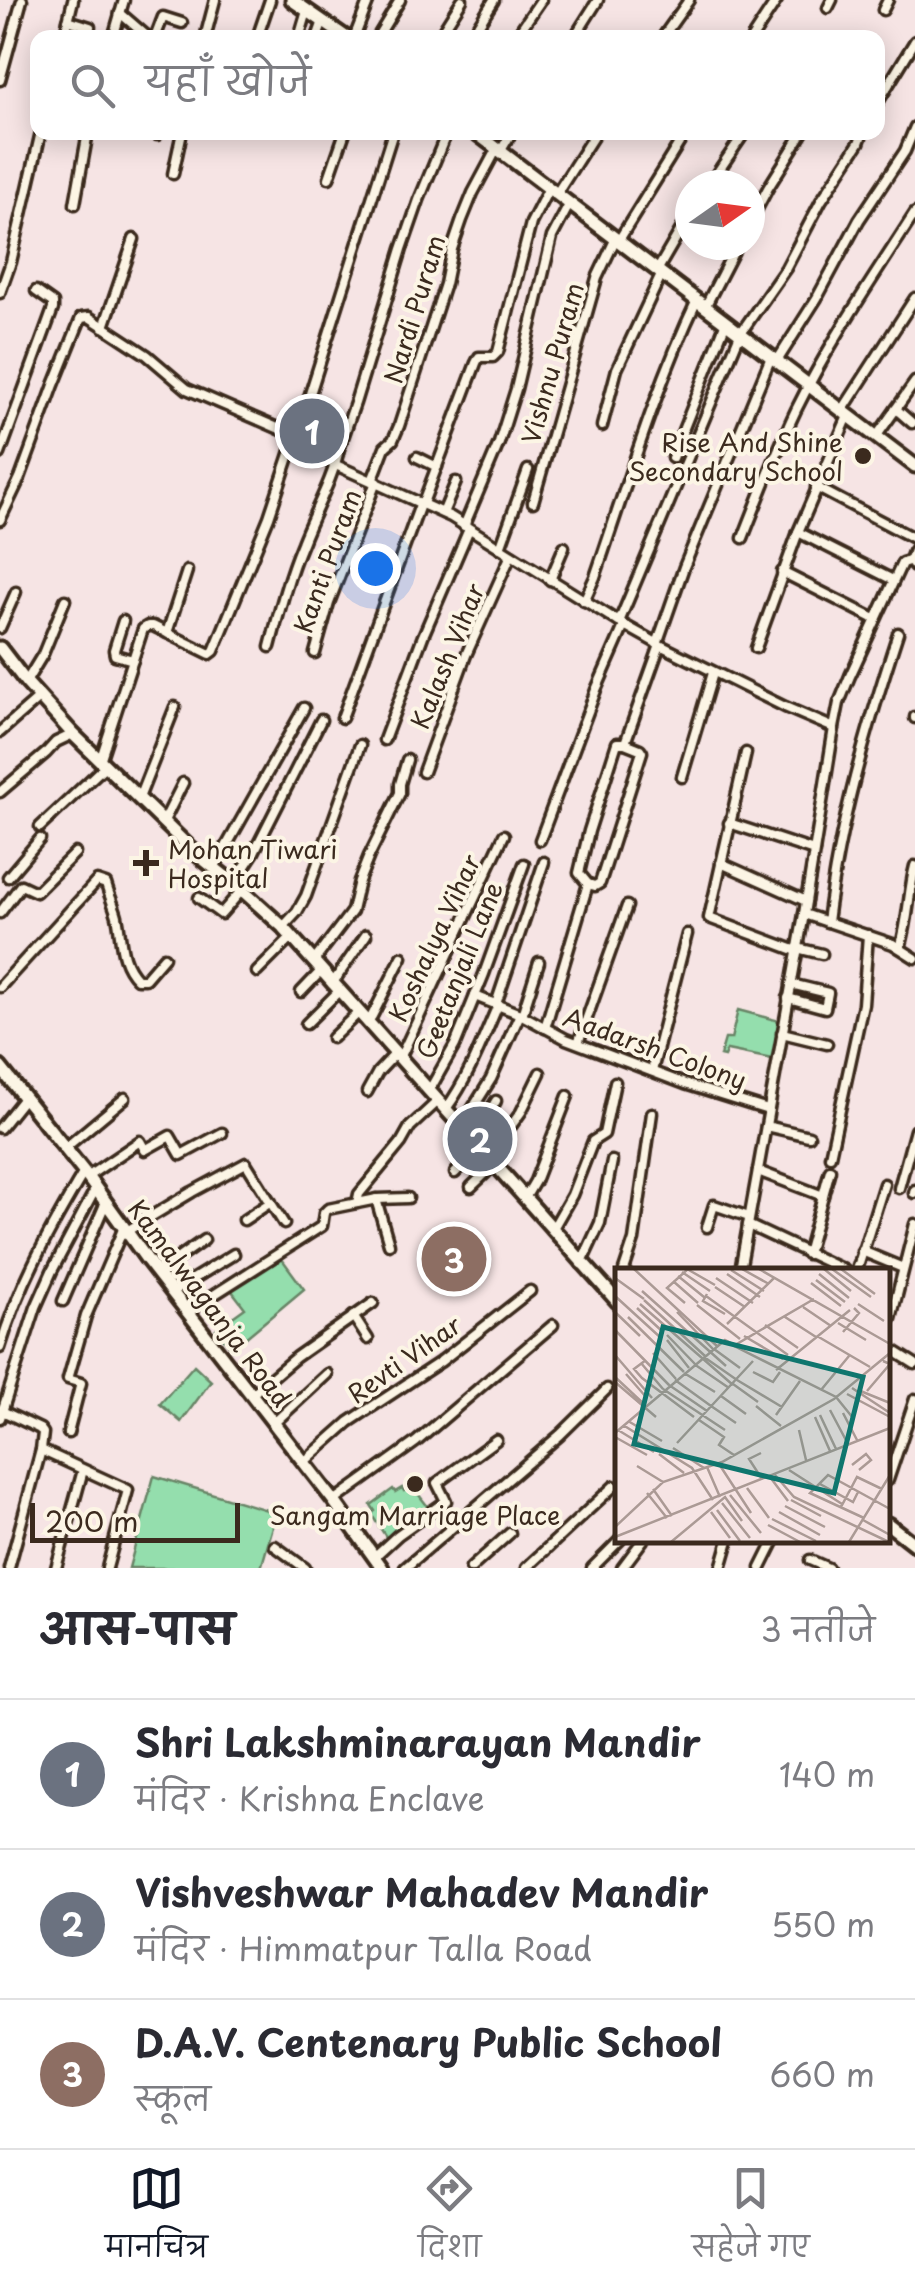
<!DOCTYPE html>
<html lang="hi">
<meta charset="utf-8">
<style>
body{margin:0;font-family:"Playpen Sans","Playpen Sans Deva",sans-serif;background:#f7f7f7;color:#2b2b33}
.compass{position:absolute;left:675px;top:170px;width:90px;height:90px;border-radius:50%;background:#fff;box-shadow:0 5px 25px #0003;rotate:76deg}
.scale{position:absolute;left:30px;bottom:25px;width:210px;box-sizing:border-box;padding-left:10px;border:5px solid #3b2a1e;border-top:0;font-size:28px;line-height:35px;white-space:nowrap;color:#3b2a1e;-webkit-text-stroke:8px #fcf5e5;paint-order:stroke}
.you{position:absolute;left:375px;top:568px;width:35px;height:35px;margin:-25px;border:8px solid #fff;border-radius:50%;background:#1a73e8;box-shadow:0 0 0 15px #1a73e833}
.badge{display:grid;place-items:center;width:65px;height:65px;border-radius:50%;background:#111827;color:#fff;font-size:32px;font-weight:700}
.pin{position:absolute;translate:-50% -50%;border:5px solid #fff;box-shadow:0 2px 10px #0006}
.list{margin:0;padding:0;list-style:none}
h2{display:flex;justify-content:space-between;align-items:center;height:130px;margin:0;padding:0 40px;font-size:42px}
h2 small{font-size:32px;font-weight:400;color:#7c7c81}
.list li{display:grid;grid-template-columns:65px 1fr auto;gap:30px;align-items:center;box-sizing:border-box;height:150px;padding:0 40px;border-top:2px solid #e1e1e2}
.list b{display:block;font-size:38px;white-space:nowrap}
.list p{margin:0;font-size:32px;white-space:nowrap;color:#7c7c81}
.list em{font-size:32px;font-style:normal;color:#7c7c81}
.icon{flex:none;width:55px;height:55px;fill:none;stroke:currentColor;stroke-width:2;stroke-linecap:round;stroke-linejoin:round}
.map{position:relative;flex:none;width:915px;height:1568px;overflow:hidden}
.search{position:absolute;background:#fff;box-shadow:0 5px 25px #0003;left:30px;right:30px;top:30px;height:110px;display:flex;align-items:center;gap:25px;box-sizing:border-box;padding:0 35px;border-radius:20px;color:#7c7c81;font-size:38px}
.sheet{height:580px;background:#fff}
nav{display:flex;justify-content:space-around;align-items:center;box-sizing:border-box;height:140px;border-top:2px solid #e1e1e2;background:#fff;font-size:28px;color:#7c7c81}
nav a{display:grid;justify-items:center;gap:5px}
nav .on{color:#111827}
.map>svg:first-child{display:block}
</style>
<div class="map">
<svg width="915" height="1568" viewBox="0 0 915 1568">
<rect width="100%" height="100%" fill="#f6e4e4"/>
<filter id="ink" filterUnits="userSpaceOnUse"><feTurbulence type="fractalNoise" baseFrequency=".01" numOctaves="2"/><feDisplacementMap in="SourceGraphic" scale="20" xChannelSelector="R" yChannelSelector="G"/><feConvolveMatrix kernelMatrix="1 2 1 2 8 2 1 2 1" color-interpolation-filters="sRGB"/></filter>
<g filter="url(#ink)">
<g fill="#94dead" stroke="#688466" stroke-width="2.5">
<path d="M738,1010L779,1021L772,1059L727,1050L724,1057L720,1056L725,1039H731Z"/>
<path d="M279,1255L304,1289L232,1349L216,1329L245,1308L229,1287Z"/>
<path d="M194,1365L211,1381L181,1422L160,1404Z"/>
<path d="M154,1476L277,1513L261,1568H129Z"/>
<path d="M412,1486L429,1508L388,1540L371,1514L375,1511L371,1505L393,1489L395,1492L402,1488L404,1491Z"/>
</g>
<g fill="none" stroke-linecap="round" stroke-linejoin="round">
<defs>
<g id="street">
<path d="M828,8L832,0"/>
<path d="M883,10L888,0"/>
<path d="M120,13L149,38"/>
<path d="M68,20L90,27"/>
<path d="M64,38L73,0"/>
<path d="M113,38L124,0"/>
<path d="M155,38L163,17L182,23"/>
<path d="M205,38L215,0"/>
<path d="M257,38L270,0"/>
<path d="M299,38L307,11"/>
<path d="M317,38L323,21"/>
<path d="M354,38L369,0"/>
<path d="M377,38L400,0"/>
<path d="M438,38L462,0"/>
<path d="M470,38L494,0"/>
<path d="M515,38L541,0"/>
<path d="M574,38L598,0"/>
<path d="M662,38L689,0"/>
<path d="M752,38L777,0"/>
<path d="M0,80L22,0"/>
<path d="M878,102L915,41"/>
<path d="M157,135V132"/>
<path d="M500,152L512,132"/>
<path d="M173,174L182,132"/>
<path d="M329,178L345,132"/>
<path d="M709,185L745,132"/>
<path d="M557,193L596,132"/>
<path d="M75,204L88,132"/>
<path d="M750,222L768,188L803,132"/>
<path d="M619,240L686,132"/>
<path d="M658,269L690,214"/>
<path d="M0,293L11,262L41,132"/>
<path d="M705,307L737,245"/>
<path d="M104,327L134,239"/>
<path d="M777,361L817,298L859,220L905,151L915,127"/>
<path d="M309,397L393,132"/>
<path d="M896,409L912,423"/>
<path d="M842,411L915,298"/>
<path d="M602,426L617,369L662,273"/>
<path d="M876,437L915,382"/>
<path d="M0,454L53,309V303L36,291"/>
<path d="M417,457L437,467"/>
<path d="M672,458L726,322"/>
<path d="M372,481L385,447L393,440L399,426L445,284L452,249L462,220L473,193L496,150"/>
<path d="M816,487L915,539"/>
<path d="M533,502L597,278L616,238"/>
<path d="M423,503L476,363L479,357H493L498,352L531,223L549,188"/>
<path d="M443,513L456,482"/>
<path d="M0,520L20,478L54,385L81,318L89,317L147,355L187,389L296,436L327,461L451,517L619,622L660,645L785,707L834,728"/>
<path d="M464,526L499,443L516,389L552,237L570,203"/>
<path d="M798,532L893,580"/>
<path d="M743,538C760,495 776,452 796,410C830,341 874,277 915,213"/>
<path d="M500,548L528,470"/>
<path d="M782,572L875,619"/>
<path d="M550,580L564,547"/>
<path d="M584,601L595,577C627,484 655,389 697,300"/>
<path d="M123,621L114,650L115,655L133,660"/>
<path d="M619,622L740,334L786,268L821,201L859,143L863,132"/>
<path d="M0,628L16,592"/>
<path d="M167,633L187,571"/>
<path d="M657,644L684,567L771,357"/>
<path d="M270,647C279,612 288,576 302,543C314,511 332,482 339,449L355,403L402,249L419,200L447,132"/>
<path d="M756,648L798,532L848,416"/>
<path d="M315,653L329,603L376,482"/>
<path d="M26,682L43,654L65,600"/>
<path d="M342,718L421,502"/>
<path d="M915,718V717"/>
<path d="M0,732L40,697"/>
<path d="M384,740L423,636L469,529"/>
<path d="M746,753L709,918L797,951"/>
<path d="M100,761L143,629L148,626H153L210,654L214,651L269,517L296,436"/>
<path d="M423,772L466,655L511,555"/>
<path d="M682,777L713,673"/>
<path d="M0,792L46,753L56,742L73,734"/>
<path d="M139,798L175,707"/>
<path d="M163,823L183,783"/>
<path d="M729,823L814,851"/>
<path d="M40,827L105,766"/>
<path d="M540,840L596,690L624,626"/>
<path d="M721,863L806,901"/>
<path d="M214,868L304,708"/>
<path d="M8,877L40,839"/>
<path d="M234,883L253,854L321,720"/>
<path d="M588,884L595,886L600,883L642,752L640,749L625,743"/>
<path d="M199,898L221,914L242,890"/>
<path d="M0,913L21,885L36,892L75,853"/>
<path d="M804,914L893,944L915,958"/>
<path d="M827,922C839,823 867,728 898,633"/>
<path d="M283,927L297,912L306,896L360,745"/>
<path d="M797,948L822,954"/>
<path d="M900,948C909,920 908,893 915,866"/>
<path d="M314,961L352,911L359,881L369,856L400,793V784L407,760"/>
<path d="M257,972L292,937"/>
<path d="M332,984L366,935"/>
<path d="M0,987L97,881L106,884C109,895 114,905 117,916C122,939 119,961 137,979H145L164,957"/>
<path d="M301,992L321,971"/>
<path d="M475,996L520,1014L566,1039L685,1084L768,1110"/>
<path d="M788,998L825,1008L828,993L791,984"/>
<path d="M496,1004L544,862"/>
<path d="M522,1015L539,962"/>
<path d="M367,1023L372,1016L402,957"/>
<path d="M306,1024L339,991"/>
<path d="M545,1028L588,884L579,873L589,831L617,743H625L660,645"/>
<path d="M782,1033L827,1044"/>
<path d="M332,1038L358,1013"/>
<path d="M578,1043L627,906"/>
<path d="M400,1058L504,835"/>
<path d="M652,1071L687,934"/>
<path d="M429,1091L455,1045L484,974L524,864"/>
<path d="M367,1092L378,1072L395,1054"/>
<path d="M446,1109C469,1077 482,1042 498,1005"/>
<path d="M766,1126L809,1136"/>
<path d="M461,1127L491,1079L520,1014"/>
<path d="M0,1128L24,1098"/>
<path d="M473,1139L496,1101"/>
<path d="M65,1148L125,1098"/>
<path d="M830,1156L863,1004L868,935"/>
<path d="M489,1157L521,1112L540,1073"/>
<path d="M758,1171L823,1196"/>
<path d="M455,1173L480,1147"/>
<path d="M87,1177L140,1141L145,1150L170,1136L181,1155L222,1133"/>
<path d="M471,1187L495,1164"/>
<path d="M899,1188L915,1130"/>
<path d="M914,1193L915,1190"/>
<path d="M525,1198L535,1181L568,1096"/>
<path d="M376,1199L389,1244"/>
<path d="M357,1203L359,1194L401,1143L410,1127L438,1101"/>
<path d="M244,1220L271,1202"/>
<path d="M748,1225L844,1270"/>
<path d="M707,1227L714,1205L749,1217"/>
<path d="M552,1230L572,1195L593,1141L604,1134L615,1082"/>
<path d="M127,1231L192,1192L246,1163L284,1224"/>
<path d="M862,1251L903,1268"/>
<path d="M807,1254L830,1170"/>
<path d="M581,1264L600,1223L612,1161"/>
<path d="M624,1270L634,1240L652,1113"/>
<path d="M740,1270L804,914L834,728L839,703L850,676L902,563L912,560"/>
<path d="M857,1270L884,1184"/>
<path d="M157,1273L204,1240"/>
<path d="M172,1292L234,1254"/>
<path d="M63,1301L106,1202"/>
<path d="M187,1312L322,1226L324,1213L328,1209L377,1199L408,1198"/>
<path d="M353,1316L368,1339"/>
<path d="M891,1319L915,1224"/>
<path d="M888,1347L915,1364"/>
<path d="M0,1348C19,1285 50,1229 84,1172"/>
<path d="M251,1395L296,1357L373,1303"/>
<path d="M0,1410L40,1429L43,1433L41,1450L128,1490L107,1568"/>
<path d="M0,1418L36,1307L52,1271L96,1188"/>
<path d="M274,1423L327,1374"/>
<path d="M68,1433L81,1383L68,1379L86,1316L124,1227"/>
<path d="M304,1462L349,1422L440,1362L530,1291"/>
<path d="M888,1480L915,1399"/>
<path d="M334,1501L416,1442L553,1325"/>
<path d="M275,1546L305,1568"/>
<path d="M374,1557L398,1535L446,1501L437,1483L496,1440"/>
<path d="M810,1560L828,1568"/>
<path d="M9,1568L41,1450"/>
<path d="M56,1568L83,1470"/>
<path d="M405,1568L560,1435L607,1389"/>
<path d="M471,1568L510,1533"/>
<path d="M526,1568L614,1486"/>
<path d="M592,1568L620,1540"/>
<path d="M622,1568L643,1540"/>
<path d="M721,1568L729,1540"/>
<path d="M761,1568L775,1540"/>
</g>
<g id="secondary">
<path d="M292,0L347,38"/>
<path d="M475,132L915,466"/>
<path d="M915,552L912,560L915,565"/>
<path d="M0,648L26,682L73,734L193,851L242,890L283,927L618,1302"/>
<path d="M0,1067L84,1172L148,1261L334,1501L382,1568"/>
<path d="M888,1524L915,1545"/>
</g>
</defs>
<use href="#street" stroke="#3b2a1e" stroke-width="15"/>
<use href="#secondary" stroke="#3b2a1e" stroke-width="19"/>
<use href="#street" stroke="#fcf5e5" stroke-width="8"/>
<use href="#secondary" stroke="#fcf5e5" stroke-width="11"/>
</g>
</g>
<g fill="#3b2a1e" stroke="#fcf5e5" stroke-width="4">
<circle cx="863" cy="456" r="10"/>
<path d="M141 848h10v10h10v10h-10v10h-10v-10h-10v-10h10z"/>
<circle cx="415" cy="1484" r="10"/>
</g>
<g text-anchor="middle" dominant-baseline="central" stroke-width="8" stroke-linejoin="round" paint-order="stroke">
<g font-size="25" fill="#3b2a1e" stroke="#fcf5e5">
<text transform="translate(414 309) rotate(-73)">Nardi Puram</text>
<text transform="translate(552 363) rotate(-74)">Vishnu Puram</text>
<text transform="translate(327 561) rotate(-70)">Kanti Puram</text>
<text transform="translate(447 656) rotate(-68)">Kalash Vihar</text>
<text transform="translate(434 938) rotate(-65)">Koshalya Vihar</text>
<text transform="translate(459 970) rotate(-68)">Geetanjali Lane</text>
<text transform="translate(655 1048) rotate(20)">Aadarsh Colony</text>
<text transform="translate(210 1303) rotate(53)">Kamalwaganja Road</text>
<text transform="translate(404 1359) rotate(-35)">Revti Vihar</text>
</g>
<g font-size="25" fill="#3b2a1e" stroke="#fcf5e5" text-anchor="end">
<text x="843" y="442">Rise And Shine<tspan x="843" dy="29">Secondary School</tspan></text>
<text x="168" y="849" text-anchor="start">Mohan Tiwari<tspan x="168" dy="29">Hospital</tspan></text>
<text x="415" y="1515" text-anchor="middle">Sangam Marriage Place</text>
</g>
</g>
<g transform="translate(615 1268)">
<rect width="275" height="275" fill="#f6e4e4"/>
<path fill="none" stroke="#ab9a95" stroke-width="2.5" d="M19,1L102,78M72,1L100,17M127,1L154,16M144,1L275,76M209,1L236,23M217,1L256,29M226,1L260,26M116,2L149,23M67,4L95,23M112,6L145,29M204,6L234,30M63,8L89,29M0,10L29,31M101,10L138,35M201,12L230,34M58,13L83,35M196,15L226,38M100,19L130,39M27,23L111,98M92,26L88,33L110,46M0,28L46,70M91,28L173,87M29,32L90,88M70,35L52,20L73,1M25,36L118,117M243,36L269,53M82,37L125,71M188,39L216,58M22,40L48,64M0,44L25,68M62,44L98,81M13,49L69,104M170,49L201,69M223,55L251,72M112,56L159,10M150,57L183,80M0,62L54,117M228,64L244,45L239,40M52,67L80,96M129,68L168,91M202,68L255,99M52,72L74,100M119,78L221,129L238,150M99,81L125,100M38,85L61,111M0,87L37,130M89,89L122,112M31,92L19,101L27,110L79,149M26,95L48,121M79,96L114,120M161,102L235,42M138,104L158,114L165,104M69,105L100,124M11,106L31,129M0,109L30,137M60,112L96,138M122,112L167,139M0,114L41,149M118,116L143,134M54,117L92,143M237,120L275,145M48,121L110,162M206,122L234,88M243,122L275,135M252,123L275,96L268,93M232,126L275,149M106,128L131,146M96,138L121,155M141,138L166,158M215,142L233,176M228,145L242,172M161,147L185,113M205,147L221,181M200,149L215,183M84,152L109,169L104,177L119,187M13,153L47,173M8,157L77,200L98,232M3,162L39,184M184,162L191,192M0,165L110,72L120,77L199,31M0,169L32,187M62,175L138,93M58,180L89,200M146,185L134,191L147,211M44,186L69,205M104,196L136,245M237,197L251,186L256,192L244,202M22,198L48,214M92,199L105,229M174,202L227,236M160,207L179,229L274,274M155,209L173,233M205,216L238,234L243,224M132,220L154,250M38,221L57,248M32,225L52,250M115,227L146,265M176,232L206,248M107,235L135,270M170,238L210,259M226,239L242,209L267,221M102,242L125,273M96,244L115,270M164,244L205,267M249,250L195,225L213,207L275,241M157,251L201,273M248,252L275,267M153,257L185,274M0,259L48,214L107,194L219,131L275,85M0,269L275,160M56,274L110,229L127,253M234,274L275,207"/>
<path fill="#0f766e" fill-opacity="0.15" stroke="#0f766e" stroke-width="5" d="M48,59L248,109L219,225L19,176Z"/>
<rect width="275" height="275" fill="none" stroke="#3b2a1e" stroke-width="5"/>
</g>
</svg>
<svg class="compass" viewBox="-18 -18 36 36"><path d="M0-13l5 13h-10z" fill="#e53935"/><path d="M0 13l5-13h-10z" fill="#7c7c81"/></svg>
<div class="scale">200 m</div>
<div class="you"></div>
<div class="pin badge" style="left:312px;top:431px;background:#6b7280">1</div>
<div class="pin badge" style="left:480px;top:1139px;background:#6b7280">2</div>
<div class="pin badge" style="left:454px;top:1259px;background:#8d6e63">3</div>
<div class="search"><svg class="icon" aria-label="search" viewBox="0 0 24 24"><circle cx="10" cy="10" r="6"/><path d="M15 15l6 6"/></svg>यहाँ खोजें</div>
</div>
<section class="sheet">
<h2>आस-पास<small>3 नतीजे</small></h2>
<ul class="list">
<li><span class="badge" style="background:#6b7280">1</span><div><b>Shri Lakshminarayan Mandir</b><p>मंदिर · Krishna Enclave</p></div><em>140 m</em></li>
<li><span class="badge" style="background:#6b7280">2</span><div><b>Vishveshwar Mahadev Mandir</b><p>मंदिर · Himmatpur Talla Road</p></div><em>550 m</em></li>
<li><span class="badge" style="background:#8d6e63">3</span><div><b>D.A.V. Centenary Public School</b><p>स्कूल</p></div><em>660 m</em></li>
</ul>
</section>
<nav>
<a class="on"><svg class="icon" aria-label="map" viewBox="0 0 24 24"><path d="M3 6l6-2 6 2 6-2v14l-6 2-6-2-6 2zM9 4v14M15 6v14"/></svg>मानचित्र</a>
<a><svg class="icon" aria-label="directions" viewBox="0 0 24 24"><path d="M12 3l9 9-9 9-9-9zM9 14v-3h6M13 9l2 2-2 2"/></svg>दिशा</a>
<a><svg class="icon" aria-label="saved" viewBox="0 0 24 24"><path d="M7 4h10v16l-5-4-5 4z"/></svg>सहेजे गए</a>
</nav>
